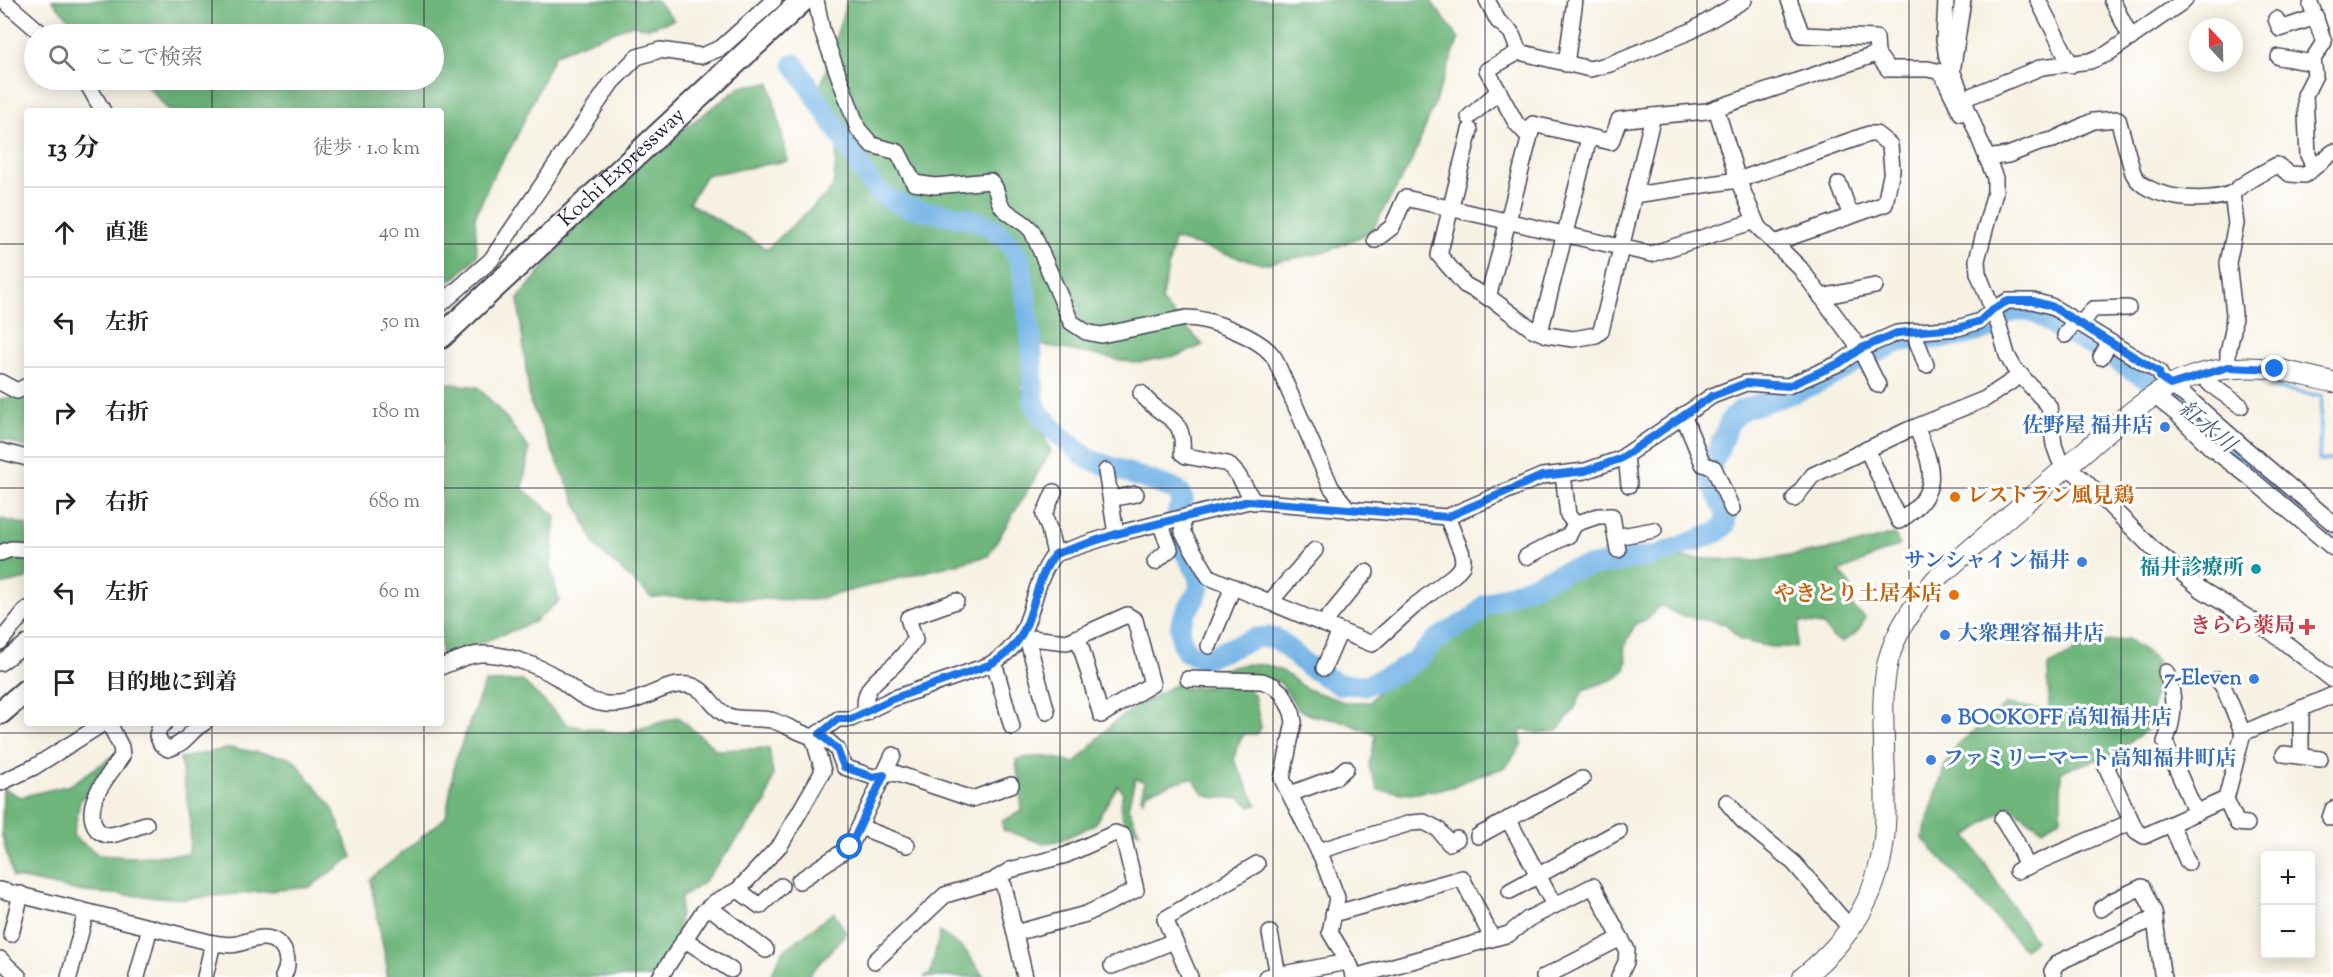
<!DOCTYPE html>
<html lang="ja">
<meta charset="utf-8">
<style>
body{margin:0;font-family:"Sorts Mill Goudy","Noto Serif JP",serif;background:#f2f2f2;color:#222}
.controls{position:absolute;right:18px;bottom:18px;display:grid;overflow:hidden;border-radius:6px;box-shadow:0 3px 15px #0003}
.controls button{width:54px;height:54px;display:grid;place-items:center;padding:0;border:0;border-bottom:2px solid #e0e0e0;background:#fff;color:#222;font:30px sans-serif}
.compass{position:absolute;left:2189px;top:18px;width:54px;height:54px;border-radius:50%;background:#fff;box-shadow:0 3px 15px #0003;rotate:338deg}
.stop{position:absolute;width:18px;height:18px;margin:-14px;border:4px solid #1a73e8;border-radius:50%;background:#fff}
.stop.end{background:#1a73e8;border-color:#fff;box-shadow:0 2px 6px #0008}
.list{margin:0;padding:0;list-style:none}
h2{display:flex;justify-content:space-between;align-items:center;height:78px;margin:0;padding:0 24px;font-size:26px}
h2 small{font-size:20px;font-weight:400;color:#767676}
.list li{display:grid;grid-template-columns:39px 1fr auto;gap:18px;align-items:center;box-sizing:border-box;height:90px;padding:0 24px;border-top:2px solid #e0e0e0}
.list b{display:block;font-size:22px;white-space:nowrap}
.list em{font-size:20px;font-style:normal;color:#767676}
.icon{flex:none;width:33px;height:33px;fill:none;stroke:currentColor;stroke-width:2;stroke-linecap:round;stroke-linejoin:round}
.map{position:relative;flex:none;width:2333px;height:977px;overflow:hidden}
.search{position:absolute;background:#fff;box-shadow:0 3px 15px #0003;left:24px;top:24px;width:420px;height:66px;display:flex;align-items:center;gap:15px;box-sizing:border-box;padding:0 21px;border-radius:33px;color:#767676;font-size:22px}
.panel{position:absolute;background:#fff;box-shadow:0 3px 15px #0003;left:24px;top:108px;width:420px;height:618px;border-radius:6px}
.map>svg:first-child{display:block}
</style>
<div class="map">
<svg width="2333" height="977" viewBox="0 0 2333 977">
<rect width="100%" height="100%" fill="#fff"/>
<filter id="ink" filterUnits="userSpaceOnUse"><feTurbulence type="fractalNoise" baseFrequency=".0167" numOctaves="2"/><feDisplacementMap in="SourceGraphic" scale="12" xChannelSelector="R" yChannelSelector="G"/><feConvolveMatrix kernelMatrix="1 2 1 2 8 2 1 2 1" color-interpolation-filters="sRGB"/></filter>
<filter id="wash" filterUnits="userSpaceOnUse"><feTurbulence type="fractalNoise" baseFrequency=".008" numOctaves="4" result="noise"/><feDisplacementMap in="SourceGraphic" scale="24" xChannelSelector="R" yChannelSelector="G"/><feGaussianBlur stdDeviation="1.35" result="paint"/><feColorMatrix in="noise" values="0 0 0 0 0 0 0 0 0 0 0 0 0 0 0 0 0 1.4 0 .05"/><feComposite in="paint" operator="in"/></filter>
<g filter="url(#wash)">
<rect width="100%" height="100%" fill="#f6f1e2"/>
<g fill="#6eb67c" stroke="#486c5c" stroke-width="1.5">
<path d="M52,0H656L674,20L649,28L631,25L555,54L514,142L492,178L475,217L477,256L455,278L441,284V111H169L142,80H434V34H82Z"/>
<path d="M847,0H1430L1459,38L1414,157L1371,232L1323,253L1262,264L1174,239L1161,301L1203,345L1180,355L1135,363L1037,344L1021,388L1051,451L988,556L813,600L651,597L596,547L530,402L518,299L617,177L742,86L770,83L788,161L706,175L689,203L767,249L833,188L837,149L820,89Z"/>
<path d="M444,383L478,387L507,419L529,449L523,489L556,516L551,568L559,601L534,622L441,659V384Z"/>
<path d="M27,395V448L0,438V399Z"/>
<path d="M0,519L27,525V579L0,585Z"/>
<path d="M1894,534L1900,545L1839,572C1850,582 1854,583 1848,599L1855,610L1865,617C1862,630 1853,637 1841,642L1832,637L1823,625L1800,622L1796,647H1771L1740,640L1726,624L1679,615L1660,605L1648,619L1635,624L1624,649L1627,660L1625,670L1614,679L1583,690L1575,708L1557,731L1537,733L1523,729L1520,732L1522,744L1506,767L1467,780L1452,787L1411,794L1378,790L1369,767L1376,735L1342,721L1313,716L1298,709L1280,682L1208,677L1214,671L1246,664L1266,665L1282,671L1307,689L1344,702H1370L1384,683L1427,662L1443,640L1486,611L1532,587L1570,572L1661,557L1759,561L1859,544Z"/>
<path d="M2128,639L2157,660L2151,727L2109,756L2061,771V818L2042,829L2009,806L1967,836L2035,941L2024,949L1922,838L1946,763L1957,745L2007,704L2049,711L2048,666L2089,644Z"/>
<path d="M523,681L568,725L623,734L678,717L717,750L769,748L773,775L766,803L703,883L681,898L678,936L655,977H386L387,967L370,879L446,817L455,761L485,682Z"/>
<path d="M1178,683L1182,688L1245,685L1254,695L1261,727L1257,734H1244L1237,746L1234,760L1257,805L1250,807L1241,798C1216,796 1208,805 1193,779H1186L1147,792L1143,800L1141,797L1145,781L1135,779L1128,807L1139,832C1119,823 1119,812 1123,792L1118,785L1094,825L1059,841L1042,843L1003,830L1002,821L1022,811L1016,760C1037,754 1054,757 1075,763C1087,753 1096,740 1107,729C1122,713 1158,694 1178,683Z"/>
<path d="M231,748L292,758L332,807L352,857L310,887L185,899L84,892L13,877L2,836L3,788L20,797L70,785L113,756L80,801L73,836L99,855L131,857L189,854L191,823L180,758Z"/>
<path d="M834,912L846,933L807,977H770L782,952Z"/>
<path d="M940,932L965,950L984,977H923L930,975Z"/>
</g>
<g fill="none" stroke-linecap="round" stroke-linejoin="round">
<g stroke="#72b3e6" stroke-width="4">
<path d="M2270,387L2321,396"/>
<path d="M2322,396L2319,460H2333"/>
</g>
<path stroke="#72b3e6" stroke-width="21" d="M794,64C814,93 833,123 852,153C860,165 867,182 878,191C924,230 988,194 1021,262L1031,337L1034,401L1040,414L1059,435L1088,459L1177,490L1183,499C1179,509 1173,521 1173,531C1173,540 1197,564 1199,581C1203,604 1167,613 1186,651L1203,659L1256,638L1268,637L1277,639L1309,667L1338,684L1366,685L1396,673L1420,657L1435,640L1474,617L1485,605L1569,570L1658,555L1718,532L1725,525L1726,513L1708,475L1730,421L1741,410L1793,393L1826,379L1856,362L1901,341L1955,337L1991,328L2005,313L2026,310L2036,312L2061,330L2098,349L2155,384L2333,534"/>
</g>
</g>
<g filter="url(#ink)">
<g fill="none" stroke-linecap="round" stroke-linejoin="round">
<defs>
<g id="minor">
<path d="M3,0L42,34"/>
<path d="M816,0L822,30L858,129L872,145L898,152L914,183L935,186L990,181C999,188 996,201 1003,208C1012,217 1024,221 1032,231L1071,322L1086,332L1101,335L1186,318C1209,318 1263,338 1275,359L1331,487L1349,510"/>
<path d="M1487,0L1498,21L1511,32L1519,52"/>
<path d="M1789,0L1802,35L1876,38L1877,54"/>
<path d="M1946,0L1944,39L1947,58L1995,178V192L1977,260L1978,273L1999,326L2007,355L2014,368L2049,406L2054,445L2059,459L2086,482L2152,548L2202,590L2270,631L2333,680"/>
<path d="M2038,0L2071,65"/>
<path d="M2112,0L2131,38"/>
<path d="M2311,5L2324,42L2313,59L2315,75L2305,95L2308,155L2314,167"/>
<path d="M2276,19L2280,29L2316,17"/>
<path d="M2279,57L2313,63"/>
<path d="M1566,64L1575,0"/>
<path d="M1953,66L1963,0"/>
<path d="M85,80L103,111"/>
<path d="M1963,99L2042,67L2090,61L2107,54L2185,0"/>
<path d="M1716,108L1738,180L1758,227L1800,268L1860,349L1878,385"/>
<path d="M1469,117L1499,91"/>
<path d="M1470,130L1439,255L1465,285L1493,300L1532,329L1547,335L1573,339L1596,335L1601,331L1653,116L1707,111L1877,54L1888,69H1928L1941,72L1961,113L1968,111"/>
<path d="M1529,137L1516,123L1487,70L1519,52L1590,69L1610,64L1691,31L1744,0"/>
<path d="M1987,158L2008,155L2039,143L2053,140L2093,121L2118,119L2133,173C2145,200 2208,204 2232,193C2236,191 2240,186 2244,184C2254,177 2266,171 2277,165L2290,174L2305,175L2333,152"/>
<path d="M1839,184L1851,216"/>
<path d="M1634,195L1738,180L1869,134H1876L1890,145L1892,170L1885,204L1774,243"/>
<path d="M1375,240L1392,227L1405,198L1651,254L1755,221"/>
<path d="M1821,297L1875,286"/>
<path d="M1488,298L1533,124L1611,142L1619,120L1653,116"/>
<path d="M441,304L491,260L612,82L637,57L660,50L701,56L721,48L774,0"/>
<path d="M2081,324L2093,309L2128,308"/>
<path d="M1913,331L1926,365"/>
<path d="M1540,332L1589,138"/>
<path d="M2065,335L2075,320"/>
<path d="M2101,357L2110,342"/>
<path d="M2228,367V353L2233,330L2234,313L2228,263L2236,224L2232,193"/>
<path d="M2200,374L2211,385L2241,406"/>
<path d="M0,382L17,391L27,386"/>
<path d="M1141,393C1160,420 1186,413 1182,453L1186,456L1228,464L1238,475L1254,502"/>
<path d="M2153,395L2177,414L2211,448L2248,476L2333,548"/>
<path d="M1683,415L1703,464L1714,468L1732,509"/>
<path d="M1867,449L1899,521C1942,494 1934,468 1916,427"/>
<path d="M0,451L27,458"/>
<path d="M1626,455L1629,485"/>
<path d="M1106,471L1116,534"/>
<path d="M1563,474L1568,515L1575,524L1598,516H1612L1618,550"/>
<path d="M1054,492L1044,515L1049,529L1055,554"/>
<path d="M1111,499L1136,494"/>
<path d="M1794,499L1813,475L1908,430L1985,399L2021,375"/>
<path d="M1182,518L1183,533L1209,577L1372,644L1413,607L1454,575L1462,566L1463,559L1461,551L1447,517"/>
<path d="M1616,537L1654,530"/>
<path d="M0,553L11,549L27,550"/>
<path d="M1526,557L1569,535L1575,524"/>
<path d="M1155,562L1170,549L1160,523"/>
<path d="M1270,602L1315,550"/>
<path d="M1323,624L1366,572"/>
<path d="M1022,637L1067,642L1127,615L1135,620L1152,684L1101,715L1078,637"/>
<path d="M1027,638L1047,712"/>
<path d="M0,642L27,609"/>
<path d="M1209,646L1233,587"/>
<path d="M994,662L1012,727"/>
<path d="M0,663L27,643"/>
<path d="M441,667C453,662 467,655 480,654C504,653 538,665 558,678C572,688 583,700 600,703C636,711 661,681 688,685C706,687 711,707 726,715C737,721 756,717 771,720C784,724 799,733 813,737L838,719H851L892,699L989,665C1041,637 1024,593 1055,554L1116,534L1249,501L1447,517L1542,476L1585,471L1620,459L1712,396L1746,383L1788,386L1840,363L1860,349L1897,333L1958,328L1980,321L1993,309L2008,301H2033L2051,306L2159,372C2162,383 2177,389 2186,396C2234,440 2283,481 2333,523"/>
<path d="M1324,668L1340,631"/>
<path d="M2166,672C2176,696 2175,719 2165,742L2196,813"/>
<path d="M1188,679L1262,681L1274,686L1283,694L1292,712L1294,722L1282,779L1322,858L1337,898L1330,932L1351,967L1353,977"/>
<path d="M2218,680L2224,688L2243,733"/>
<path d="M866,713C861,688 877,680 893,666C901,658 908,649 915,640L908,618L956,601"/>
<path d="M109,723L121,747L122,756C109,776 83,802 95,826C97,832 104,835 110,835C121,834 135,827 146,824"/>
<path d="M165,723L160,726L157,735L161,744L168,749C186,744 189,731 204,723"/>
<path d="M820,734L837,749L844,767L873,777L895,773L972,799L1011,785"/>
<path d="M2284,754L2320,759"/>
<path d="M2301,756V708"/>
<path d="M2104,762L2136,831L2144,836L2226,799L2243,733L2333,695"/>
<path d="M0,783L34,767L104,723"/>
<path d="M1290,794L1336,777L1346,768"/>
<path d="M2226,799L2237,823L2247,824"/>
<path d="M1727,802L1742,820L1794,863L1851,929"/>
<path d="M2330,818L2333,809"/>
<path d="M1508,819L1554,905"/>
<path d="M2002,819L2016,841L2027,867"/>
<path d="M2171,824L2188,863"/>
<path d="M860,827L907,845"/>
<path d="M1478,836L1582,779"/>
<path d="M1318,851L1411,823L1424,822L1438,829L1449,843L1457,839"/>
<path d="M2017,871L2131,822"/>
<path d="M997,878L1004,886L1025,977"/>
<path d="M799,881L850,847L893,755"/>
<path d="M0,890L213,943C221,944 230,946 237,944C246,942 256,937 265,938C285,940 292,961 283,977"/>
<path d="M738,890L760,906L781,886"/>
<path d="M1510,891L1619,831"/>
<path d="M709,907L766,950"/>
<path d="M2101,909L2112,901L2142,887L2154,912L2162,973L2164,977"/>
<path d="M1333,914L1462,878L1492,938"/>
<path d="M1270,933L1278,975"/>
<path d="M11,934L21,894"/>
<path d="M684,939L731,970"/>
<path d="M0,959L19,977"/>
<path d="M875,961L945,895L993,881L1010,870L1066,855L1115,833L1123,836L1136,890L1086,914L1015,933"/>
<path d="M1112,966L1174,941"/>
<path d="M69,977L86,912"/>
<path d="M137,977L150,927"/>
<path d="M205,977L213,943"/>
<path d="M660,977L702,913L715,902L738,890L781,844L823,771L813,737"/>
<path d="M1190,977L1165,919L1257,864"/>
<path d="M1266,977L1348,962"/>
<path d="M1354,977L1509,934L1528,919L1593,886L1627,950L1626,962L1619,977"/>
<path d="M1544,977L1621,938"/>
<path d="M2054,977L2052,971L2057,963L2155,918"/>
</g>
<path id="major" d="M1803,977C1852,938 1882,891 1885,826C1887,799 1884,771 1884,743C1883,716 1882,688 1888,661C1896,630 1915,603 1936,579L2114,426C2166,383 2203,361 2274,369C2294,372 2313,378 2333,382"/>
<g id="highway">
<path id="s1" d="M441,337L803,0"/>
<path d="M0,713L27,690"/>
</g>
</defs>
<use href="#minor" stroke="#424154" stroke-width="18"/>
<use href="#major" stroke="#424154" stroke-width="22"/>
<use href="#highway" stroke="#424154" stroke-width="26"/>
<use href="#minor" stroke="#fff" stroke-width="15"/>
<use href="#major" stroke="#fff" stroke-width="20"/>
<use href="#highway" stroke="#fff" stroke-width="22"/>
</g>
</g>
<g fill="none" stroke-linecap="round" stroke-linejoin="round" filter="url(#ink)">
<path stroke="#1a73e8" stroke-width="8" d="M850,847L884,775L873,777L844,767L837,749L820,734L838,719H851L892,699L989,665C1041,638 1025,593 1055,554L1116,534L1249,501L1447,517L1542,476L1585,471L1620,459L1712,396L1746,383L1788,386L1840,363L1860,349L1897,333L1958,328L1980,321L1993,309L2008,301H2033L2051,306L2159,372L2160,377L2170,385L2228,367L2275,369"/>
</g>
<path fill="none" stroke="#22223b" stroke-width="1.5" stroke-opacity="0.55" d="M212,0V34M424,0V34M636,0V977M848,0V977M1060,0V977M1273,0V977M1485,0V977M1697,0V977M1909,0V977M2121,0V977M212,80V111M424,80V111M0,244H27M441,244H2333M0,488H27M441,488H2333M212,723V977M424,723V977M0,733H2333"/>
<g fill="#3f7fe0" stroke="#fff" stroke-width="2">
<circle cx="2165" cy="427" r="6"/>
<circle cx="2082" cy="562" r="6"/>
<circle cx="1945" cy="635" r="6"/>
<circle cx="2254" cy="679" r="6"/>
<circle cx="1946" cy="719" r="6"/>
<circle cx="1931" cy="760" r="6"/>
</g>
<g fill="#e8710a" stroke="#fff" stroke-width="2">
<circle cx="1955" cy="497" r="6"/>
<circle cx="1954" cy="595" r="6"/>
</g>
<circle fill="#0f9aa8" stroke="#fff" stroke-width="2" cx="2256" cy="569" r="6"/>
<path fill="#e0444e" stroke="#fff" stroke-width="2" d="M2304 618h6v6h6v6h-6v6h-6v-6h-6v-6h6z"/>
<g text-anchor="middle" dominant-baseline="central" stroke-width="6" stroke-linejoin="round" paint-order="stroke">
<g font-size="21" fill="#22223b" stroke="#fff">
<text stroke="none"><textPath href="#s1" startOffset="248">Kochi Expressway</textPath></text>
</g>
<g font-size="21" font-weight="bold" fill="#366cbe" stroke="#fff" text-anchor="end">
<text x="2153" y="427">佐野屋 福井店</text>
<text x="2070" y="562">サンシャイン福井</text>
<text x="1957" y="635" text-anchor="start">大衆理容福井店</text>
<text x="2242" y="679">7-Eleven</text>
<text x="1958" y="719" text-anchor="start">BOOKOFF 高知福井店</text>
<text x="1943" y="760" text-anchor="start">ファミリーマート高知福井町店</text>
</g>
<g font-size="21" font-weight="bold" fill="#c56008" stroke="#fff" text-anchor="start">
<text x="1967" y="497">レストラン風見鶏</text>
<text x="1942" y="595" text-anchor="end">やきとり土居本店</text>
</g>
<g font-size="21" font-weight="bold" fill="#0d838f" stroke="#fff" text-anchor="end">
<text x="2244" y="569">福井診療所</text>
</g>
<g font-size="21" font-weight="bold" fill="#be3a42" stroke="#fff" text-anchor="end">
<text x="2295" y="627">きらら薬局</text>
</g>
<g font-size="22" font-style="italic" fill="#425c7f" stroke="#fff">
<text transform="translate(2206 428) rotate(40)">紅水川</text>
</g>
</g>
</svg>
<div class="controls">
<button>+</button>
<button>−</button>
</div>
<svg class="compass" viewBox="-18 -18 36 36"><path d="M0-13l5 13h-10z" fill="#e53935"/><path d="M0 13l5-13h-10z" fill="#767676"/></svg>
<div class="stop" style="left:850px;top:847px"></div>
<div class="stop end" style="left:2275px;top:369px"></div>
<div class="search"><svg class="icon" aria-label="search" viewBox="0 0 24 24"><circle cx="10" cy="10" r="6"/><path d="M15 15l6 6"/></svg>ここで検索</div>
<section class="panel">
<h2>13 分<small>徒歩 · 1.0 km</small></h2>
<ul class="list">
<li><svg class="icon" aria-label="ahead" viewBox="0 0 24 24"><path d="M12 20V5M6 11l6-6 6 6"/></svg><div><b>直進</b></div><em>40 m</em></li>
<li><svg class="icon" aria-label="left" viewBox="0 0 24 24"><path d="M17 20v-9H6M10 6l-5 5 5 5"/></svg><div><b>左折</b></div><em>50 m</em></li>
<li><svg class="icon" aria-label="right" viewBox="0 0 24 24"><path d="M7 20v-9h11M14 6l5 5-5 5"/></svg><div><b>右折</b></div><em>180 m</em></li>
<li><svg class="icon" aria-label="right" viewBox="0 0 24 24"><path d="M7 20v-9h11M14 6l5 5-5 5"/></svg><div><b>右折</b></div><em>680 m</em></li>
<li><svg class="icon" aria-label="left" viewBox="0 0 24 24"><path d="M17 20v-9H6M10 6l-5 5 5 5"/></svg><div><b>左折</b></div><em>60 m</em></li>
<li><svg class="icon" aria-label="arrive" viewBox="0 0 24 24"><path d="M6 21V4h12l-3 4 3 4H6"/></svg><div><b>目的地に到着</b></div></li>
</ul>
</section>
</div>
